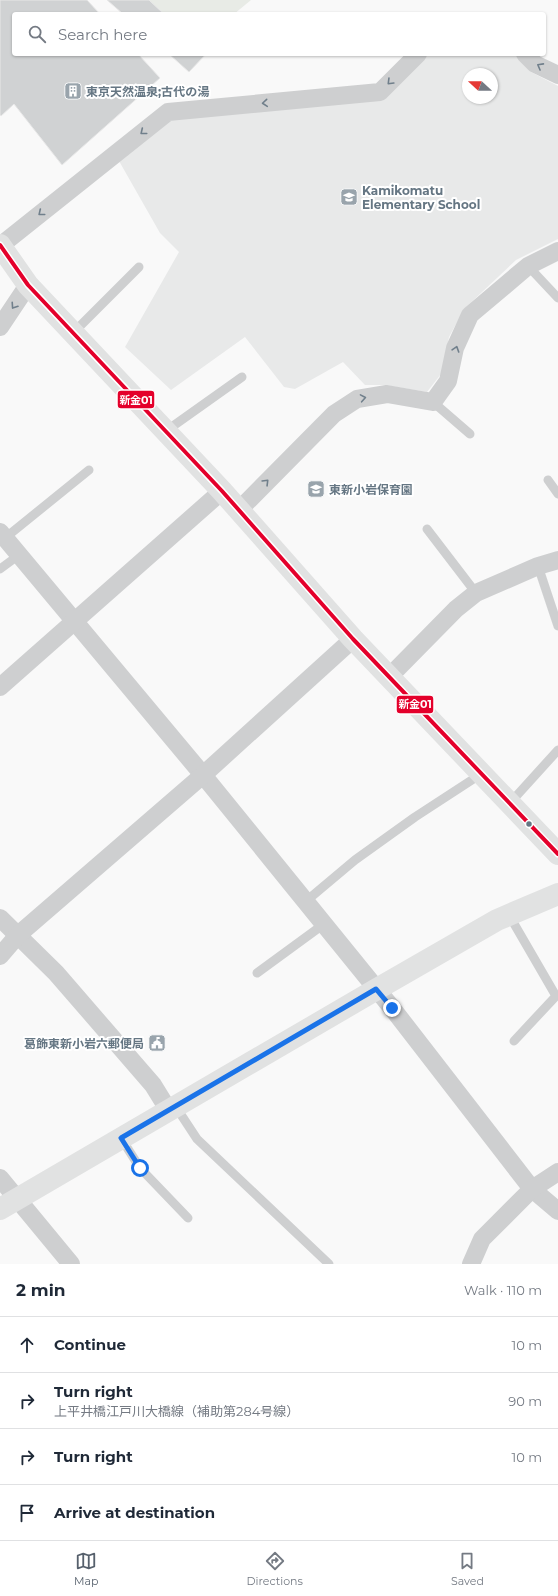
<!DOCTYPE html>
<meta charset="utf-8">
<style>
body{margin:0;font-family:Montserrat,"Noto Sans JP",sans-serif;background:#f6f6f7;color:#1f2937}
.compass{position:absolute;left:462px;top:68px;width:36px;height:36px;border-radius:50%;background:#fff;box-shadow:0 1px 3px #0004;rotate:291deg}
.stop{position:absolute;width:12px;height:12px;margin:-9px;border:3px solid #1a73e8;border-radius:50%;background:#fff}
.stop.end{background:#1a73e8;border-color:#fff;box-shadow:0 1px 4px #0008}
.list{margin:0;padding:0;list-style:none}
h2{display:flex;justify-content:space-between;align-items:center;height:52px;margin:0;padding:0 16px;font-size:17px}
h2 small{font-size:13px;font-weight:400;color:#747a83}
.list li{display:grid;grid-template-columns:26px 1fr auto;gap:12px;align-items:center;box-sizing:border-box;height:56px;padding:0 16px;border-top:1px solid #e0e1e3}
.list b{display:block;font-size:15px;white-space:nowrap}
.list p{margin:0;font-size:13px;white-space:nowrap;color:#747a83}
.list em{font-size:13px;font-style:normal;color:#747a83}
.icon{flex:none;width:22px;height:22px;fill:none;stroke:currentColor;stroke-width:2;stroke-linecap:round;stroke-linejoin:round}
.map{position:relative;flex:none;width:558px;height:1264px;overflow:hidden}
.search{position:absolute;background:#fff;box-shadow:0 1px 3px #0004;left:12px;right:12px;top:12px;height:44px;display:flex;align-items:center;gap:10px;box-sizing:border-box;padding:0 14px;border-radius:4px;color:#747a83;font-size:15px}
.sheet{height:276px;background:#fff}
nav{display:flex;justify-content:space-around;align-items:center;box-sizing:border-box;height:56px;border-top:1px solid #e0e1e3;background:#fff;font-size:11px;color:#747a83}
nav a{display:grid;justify-items:center;gap:2px}
nav .on{color:#56606c}
.map>svg:first-child{display:block}
</style>
<div class="map">
<svg width="558" height="1264" viewBox="0 0 558 1264">
<rect width="100%" height="100%" fill="#f9f9f9"/>
<path fill="#e8e9e9" fill-rule="evenodd" d="M426,54H515L531,72L558,86V239L516,260L464,309L449,337L441,374L427,392L385,385H365L343,362L295,389L284,387L245,337L171,390L125,347L179,252L160,233L119,161L167,119L383,99ZM468,74H492V98H468Z"/>
<path fill="#e8ebe6" d="M149,0H251L234,14H164Z"/>
<g fill="#d0d2d3" stroke="#e8e8e8">
<path d="M0,0H87L100,14H14V54H138L160,78L62,165L14,104L1,116L0,115Z"/>
<path d="M107,0H149L164,14H123Z"/>
<path d="M169,54H206L189,72Z"/>
</g>
<g fill="none" stroke-linecap="round" stroke-linejoin="round">
<g stroke="#cecfd0" stroke-width="9">
<path d="M528,266L558,298"/>
<path d="M73,333L139,267"/>
<path d="M433,402L470,434"/>
<path d="M166,431L242,377"/>
<path d="M548,480L558,494"/>
<path d="M427,529L476,593"/>
<path d="M5,538L89,470"/>
<path d="M538,566L558,626"/>
<path d="M0,569L19,555"/>
<path d="M510,803L558,750"/>
<path d="M305,902L355,860L415,817L481,774"/>
<path d="M509,915L556,996L514,1041"/>
<path d="M257,973L324,924"/>
<path d="M176,1107L197,1139L329,1264"/>
<path d="M121,1138L140,1168L188,1218"/>
</g>
<g stroke="#cecfd0" stroke-width="18">
<path d="M525,54L535,64L558,75"/>
<path d="M0,246L168,112L380,92L418,54"/>
<path d="M0,327L28,285"/>
<path d="M239,510L334,414L357,399L387,394L433,402L448,381L455,348L470,315L528,266L558,251"/>
<path d="M0,532L203,775L392,1008L532,1189L558,1211"/>
<path d="M390,676L456,609L476,593L538,566L558,560"/>
<path d="M0,687L222,491"/>
<path d="M0,918L56,973L153,1085L169,1111"/>
<path d="M0,956L18,935L203,775L353,639"/>
<path d="M0,1178L71,1264"/>
<path d="M471,1264L482,1239L532,1189L558,1172"/>
</g>
<g stroke="#e1e2e2" stroke-width="22">
<path d="M0,245L28,285L222,491L353,639L558,854"/>
<path d="M0,1209L377,989L497,920L558,894"/>
</g>
<defs>
<path id="bus-1" d="M0,245L28,285L222,491L353,639L558,854"/>
</defs>
<use href="#bus-1" stroke="#fff" stroke-width="7"/>
<use href="#bus-1" stroke="#e4002b" stroke-width="4"/>
</g>
<defs><path id="oneway-chevron" d="M-2-3.5L2.5 0L-2 3.5" fill="none" stroke-width="1.6" stroke-linecap="round" stroke-linejoin="round"/></defs>
<g stroke="#707f8b">
<use href="#oneway-chevron" transform="translate(540 66) rotate(-151)"/>
<use href="#oneway-chevron" transform="translate(390 82) rotate(135)"/>
<use href="#oneway-chevron" transform="translate(265 103) rotate(175)"/>
<use href="#oneway-chevron" transform="translate(143 132) rotate(141)"/>
<use href="#oneway-chevron" transform="translate(41 213) rotate(141)"/>
<use href="#oneway-chevron" transform="translate(14 306) rotate(124)"/>
<use href="#oneway-chevron" transform="translate(456 349) rotate(-72)"/>
<use href="#oneway-chevron" transform="translate(363 398) rotate(-10)"/>
<use href="#oneway-chevron" transform="translate(266 482) rotate(-45)"/>
</g>
<g fill="none" stroke-linecap="round" stroke-linejoin="round">
<path stroke="#1a73e8" stroke-width="5" d="M140,1168L121,1138L376,989L392,1008"/>
</g>
<defs>
<symbol id="building-square" viewBox="-11 -11 22 22"><rect x="-9" y="-9" width="18" height="18" rx="4" fill="#99a4ac" stroke="#fff"/><path d="M-4-6H4V6H1V3H-1V6H-4ZM-2.5-4.3h1.7v1.8h-1.7ZM.8-4.3h1.7v1.8H.8ZM-2.5-1h1.7V.8h-1.7ZM.8-1h1.7V.8H.8Z" fill="#fff"/></symbol>
<symbol id="school-square" viewBox="-11 -11 22 22"><rect x="-9" y="-9" width="18" height="18" rx="4" fill="#99a4ac" stroke="#fff"/><path d="M0-5L7-2L0 1L-7-2ZM-4 1L0 2.5L4 1V4Q0 6-4 4Z" fill="#fff"/></symbol>
<symbol id="civic-square" viewBox="-11 -11 22 22"><rect x="-9" y="-9" width="18" height="18" rx="4" fill="#99a4ac" stroke="#fff"/><path d="M-.6-6.5H3V-4.5H.6V-3L4-1V1h2V6H-6V1h2V-1L-.6-3ZM-1.2 2.5V6h2.4V2.5Z" fill="#fff"/></symbol>
</defs>
<g fill-rule="evenodd">
<use href="#building-square" x="63" y="81" width="20" height="20"/>
<use href="#school-square" x="339" y="187" width="20" height="20"/>
<use href="#school-square" x="306" y="479" width="20" height="20"/>
<use href="#civic-square" x="147" y="1033" width="20" height="20"/>
</g>
<circle fill="#657683" stroke="#fff" stroke-width="1.5" cx="529" cy="824" r="3.5"/>
<g text-anchor="middle" dominant-baseline="central" stroke-width="4" stroke-linejoin="round" paint-order="stroke">
<g font-size="12" font-weight="bold" fill="#657683" stroke="#fff" text-anchor="start">
<text x="86" y="91">東京天然温泉;古代の湯</text>
<text x="362" y="190">Kamikomatu<tspan x="362" dy="14">Elementary School</tspan></text>
<text x="329" y="489">東新小岩保育園</text>
<text x="144" y="1043" text-anchor="end">葛飾東新小岩六郵便局</text>
</g>
</g>
<g stroke="#fff" stroke-width="1.5">
<rect x="117" y="390" width="38" height="19" rx="4" fill="#e4002b"/>
<rect x="396" y="695" width="38" height="19" rx="4" fill="#e4002b"/>
</g>
<g font-size="11" text-anchor="middle" font-weight="bold" fill="#fff">
<text x="136" y="404">新金01</text>
<text x="415" y="708">新金01</text>
</g>
</svg>
<svg class="compass" viewBox="-18 -18 36 36"><path d="M0-13l5 13h-10z" fill="#e53935"/><path d="M0 13l5-13h-10z" fill="#747a83"/></svg>
<div class="stop" style="left:140px;top:1168px"></div>
<div class="stop end" style="left:392px;top:1008px"></div>
<div class="search"><svg class="icon" aria-label="search" viewBox="0 0 24 24"><circle cx="10" cy="10" r="6"/><path d="M15 15l6 6"/></svg>Search here</div>
</div>
<section class="sheet">
<h2>2 min<small>Walk · 110 m</small></h2>
<ul class="list">
<li><svg class="icon" aria-label="ahead" viewBox="0 0 24 24"><path d="M12 20V5M6 11l6-6 6 6"/></svg><div><b>Continue</b></div><em>10 m</em></li>
<li><svg class="icon" aria-label="right" viewBox="0 0 24 24"><path d="M7 20v-9h11M14 6l5 5-5 5"/></svg><div><b>Turn right</b><p>上平井橋江戸川大橋線（補助第284号線）</p></div><em>90 m</em></li>
<li><svg class="icon" aria-label="right" viewBox="0 0 24 24"><path d="M7 20v-9h11M14 6l5 5-5 5"/></svg><div><b>Turn right</b></div><em>10 m</em></li>
<li><svg class="icon" aria-label="arrive" viewBox="0 0 24 24"><path d="M6 21V4h12l-3 4 3 4H6"/></svg><div><b>Arrive at destination</b></div></li>
</ul>
</section>
<nav>
<a class="on"><svg class="icon" aria-label="map" viewBox="0 0 24 24"><path d="M3 6l6-2 6 2 6-2v14l-6 2-6-2-6 2zM9 4v14M15 6v14"/></svg>Map</a>
<a><svg class="icon" aria-label="directions" viewBox="0 0 24 24"><path d="M12 3l9 9-9 9-9-9zM9 14v-3h6M13 9l2 2-2 2"/></svg>Directions</a>
<a><svg class="icon" aria-label="saved" viewBox="0 0 24 24"><path d="M7 4h10v16l-5-4-5 4z"/></svg>Saved</a>
</nav>
